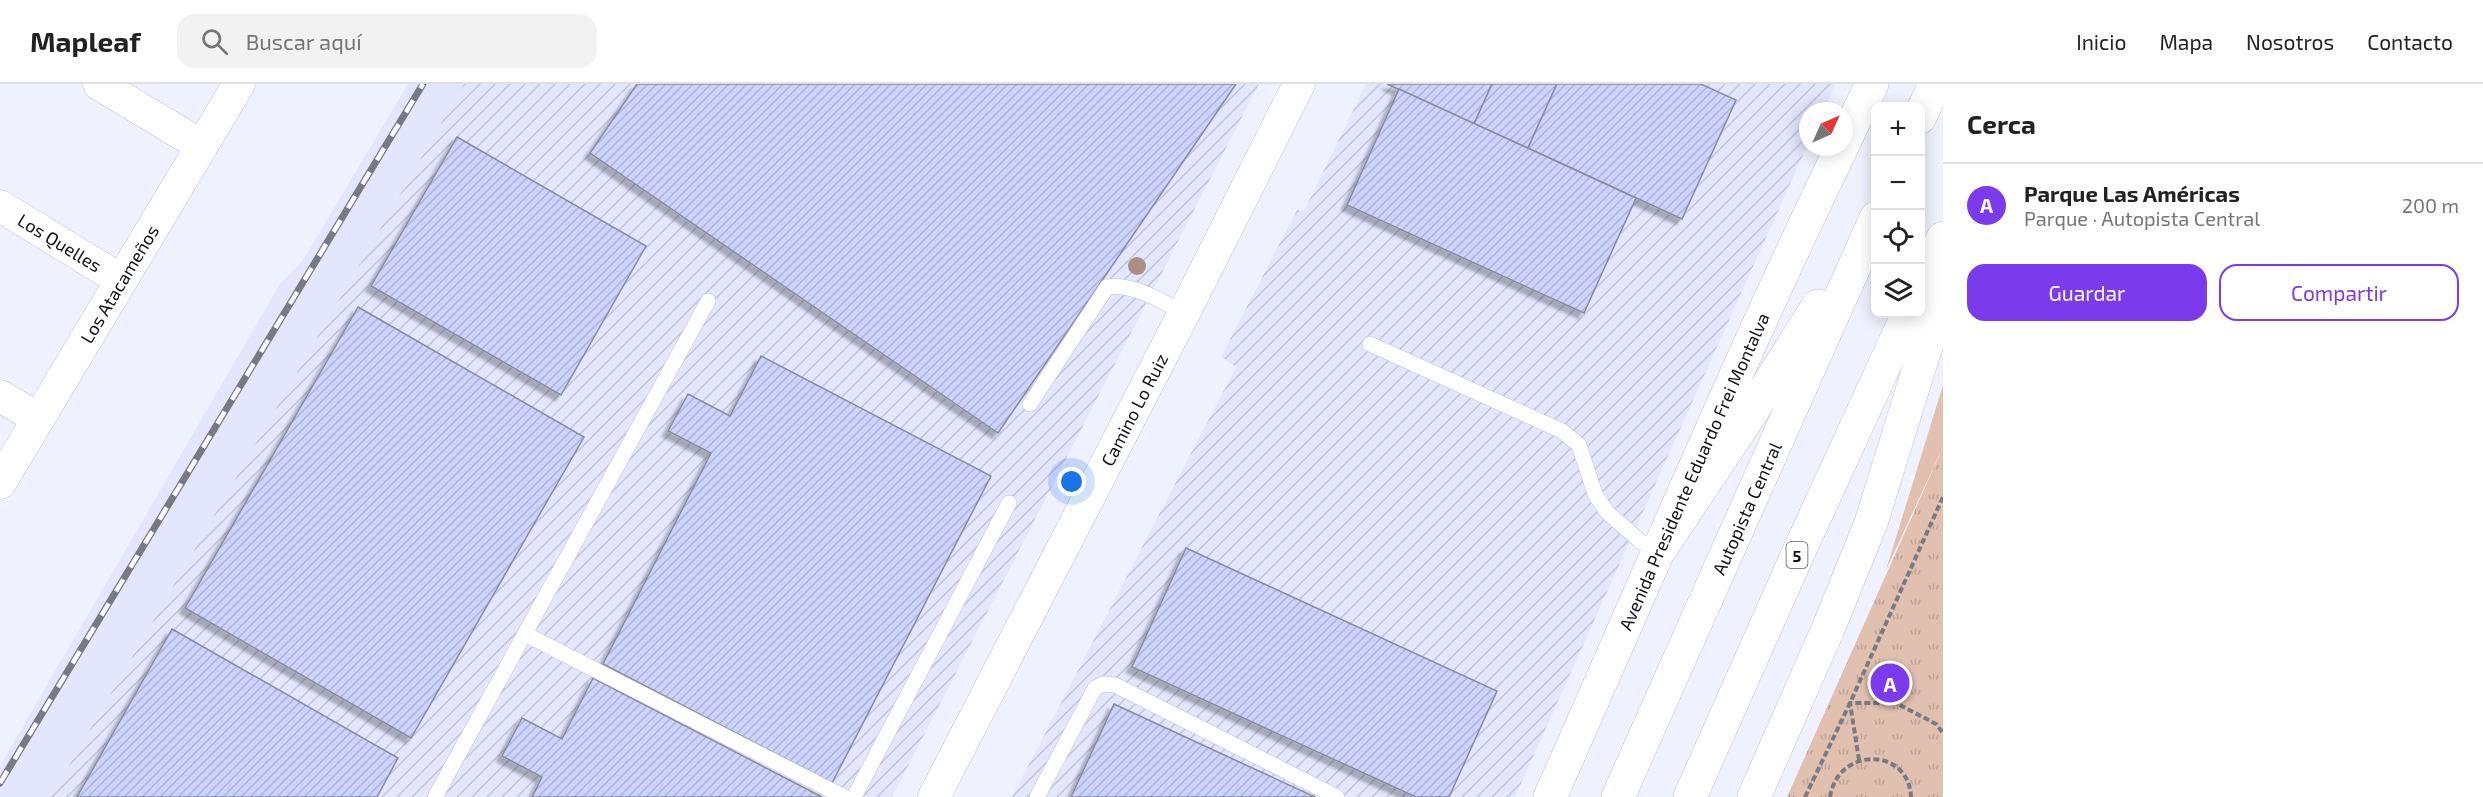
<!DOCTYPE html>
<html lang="es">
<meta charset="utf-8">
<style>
body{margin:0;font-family:"Exo 2",sans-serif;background:#f2f2f2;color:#222}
.controls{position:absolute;right:18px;top:18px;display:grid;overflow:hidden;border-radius:12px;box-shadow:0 3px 15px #0003}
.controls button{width:54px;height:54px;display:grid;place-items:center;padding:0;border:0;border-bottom:2px solid #e0e0e0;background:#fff;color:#222;font:30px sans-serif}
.compass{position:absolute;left:1799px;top:18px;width:54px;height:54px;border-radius:50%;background:#fff;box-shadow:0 3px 15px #0003;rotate:45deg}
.you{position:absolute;left:1072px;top:398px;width:21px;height:21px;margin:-15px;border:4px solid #fff;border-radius:50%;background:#1a73e8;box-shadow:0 0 0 9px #1a73e833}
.badge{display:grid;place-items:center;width:39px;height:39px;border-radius:50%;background:#7c3aed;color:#fff;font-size:20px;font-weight:700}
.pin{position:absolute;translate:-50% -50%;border:3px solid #fff;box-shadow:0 2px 6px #0006}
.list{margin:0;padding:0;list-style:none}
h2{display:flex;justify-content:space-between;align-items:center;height:78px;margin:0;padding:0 24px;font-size:26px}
h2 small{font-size:20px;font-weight:400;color:#767676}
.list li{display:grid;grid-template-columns:39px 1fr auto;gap:18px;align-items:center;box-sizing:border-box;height:84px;padding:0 24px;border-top:2px solid #e0e0e0}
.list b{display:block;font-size:22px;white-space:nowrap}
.list p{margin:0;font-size:20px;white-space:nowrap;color:#767676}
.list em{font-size:20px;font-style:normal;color:#767676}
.actions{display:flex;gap:12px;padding:18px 24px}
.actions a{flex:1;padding:14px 0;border:2px solid #7c3aed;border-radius:18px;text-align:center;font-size:21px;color:#7c3aed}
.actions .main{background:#7c3aed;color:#fff}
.icon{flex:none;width:33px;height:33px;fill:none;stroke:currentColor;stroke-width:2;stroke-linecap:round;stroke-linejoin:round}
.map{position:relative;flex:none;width:1943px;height:713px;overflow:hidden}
header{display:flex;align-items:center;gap:36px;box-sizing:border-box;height:84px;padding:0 30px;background:#fff;border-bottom:2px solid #e0e0e0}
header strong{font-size:28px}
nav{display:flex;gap:33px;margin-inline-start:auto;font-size:21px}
.search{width:420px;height:54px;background:#f2f2f2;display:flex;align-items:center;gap:15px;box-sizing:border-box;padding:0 21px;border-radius:18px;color:#767676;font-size:22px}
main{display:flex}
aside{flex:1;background:#fff}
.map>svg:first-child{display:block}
</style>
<header>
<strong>Mapleaf</strong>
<div class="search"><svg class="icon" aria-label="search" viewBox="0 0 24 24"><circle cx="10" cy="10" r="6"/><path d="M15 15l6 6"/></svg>Buscar aquí</div>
<nav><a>Inicio</a><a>Mapa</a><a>Nosotros</a><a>Contacto</a></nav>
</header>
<main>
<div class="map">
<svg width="1943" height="713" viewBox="0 0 1943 713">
<defs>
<pattern id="industrial-furrows" width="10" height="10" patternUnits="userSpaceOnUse" patternTransform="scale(1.5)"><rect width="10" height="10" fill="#e3e6fd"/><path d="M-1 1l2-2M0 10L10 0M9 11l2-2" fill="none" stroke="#c2c4d8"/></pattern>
<pattern id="park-tufts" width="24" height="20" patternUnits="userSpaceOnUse" patternTransform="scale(1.5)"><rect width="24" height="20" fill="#e1c0b0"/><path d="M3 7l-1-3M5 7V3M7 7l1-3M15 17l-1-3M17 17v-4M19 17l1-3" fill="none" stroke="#c0a497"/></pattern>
<pattern id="building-hatch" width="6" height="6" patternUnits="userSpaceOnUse" patternTransform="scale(1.5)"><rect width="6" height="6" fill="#ccd2fb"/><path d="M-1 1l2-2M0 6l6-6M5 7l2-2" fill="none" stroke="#aeb3d6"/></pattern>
<filter id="shadow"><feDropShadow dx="-5.5" dy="5.5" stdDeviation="1.5" flood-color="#0004"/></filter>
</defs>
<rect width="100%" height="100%" fill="#eff1fe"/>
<path fill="#e3e6fd" d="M408,0H464L51,713H0V682L280,200L303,176Z"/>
<g fill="url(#industrial-furrows)">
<path d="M464,0H1259L892,713H51Z"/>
<path d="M1366,0H1835L1823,27H1808V60L1515,713H1012L1236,283L1221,273L1297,126L1304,127Z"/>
</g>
<path fill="#e1c0b0" d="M1943,301V363L1886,486Z"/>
<path fill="url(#park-tufts)" d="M1943,363V713H1787Z"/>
<g fill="url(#building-hatch)" stroke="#898b9e" stroke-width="1.5" filter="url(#shadow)">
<path d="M637,0H1236L998,349L590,69Z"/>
<path d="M1387,0H1492L1474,40Z"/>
<path d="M1492,0H1557L1528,64L1474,40Z"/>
<path d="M1557,0H1701L1736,16L1682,135L1528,64Z"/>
<path d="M1399,5L1636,114L1584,229L1347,121Z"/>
<path d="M457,53L646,162L561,311L371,202Z"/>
<path d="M358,223L584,353L411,654L185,524Z"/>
<path d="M761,272L991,392L832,699L603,580L711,369L668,347L688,310L730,332Z"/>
<path d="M1186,464L1497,607L1449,713H1416L1132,583Z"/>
<path d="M172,545L398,674L377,713H77Z"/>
<path d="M593,594L822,713H532L542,693L502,672L522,634L562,655Z"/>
<path d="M1114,620L1315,713H1071Z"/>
</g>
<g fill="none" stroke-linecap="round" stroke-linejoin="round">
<defs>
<g id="lane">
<path d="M1370,260L1562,347L1579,361L1595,410L1607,428L1641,458L1661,464"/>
<path d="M1030,320L1107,203C1134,199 1161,217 1184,229"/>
<path d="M525,550L844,713"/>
<path d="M435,713L708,217"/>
<path d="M854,713L1009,419"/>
<path d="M1037,713L1095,604L1103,600L1115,601L1337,713"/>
</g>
<g id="street">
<path d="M99,0L202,62"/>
<path id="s1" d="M0,122L121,196"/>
<path d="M0,312L37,334"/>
<path id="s2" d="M0,399L239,0"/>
<path id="s3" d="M934,713L1184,229L1299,0"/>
</g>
<g id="secondary">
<path d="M1844,58L1872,0"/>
<path id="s4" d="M1550,713C1647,496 1738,277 1842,63"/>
</g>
<g id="highway">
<path d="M1920,33L1935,0"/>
<path d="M1920,203L1943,154"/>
<path d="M1661,464L1740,346L1818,222"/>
<path id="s5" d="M1618,713L1876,134"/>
<path d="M1690,713L1796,474L1908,230"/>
<path d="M1754,713L1828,545L1871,439L1943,207"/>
</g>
</defs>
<use href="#lane" stroke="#bec1d5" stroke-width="16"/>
<use href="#street" stroke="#bec1d5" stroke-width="33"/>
<use href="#secondary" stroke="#bec1d5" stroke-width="34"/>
<use href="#highway" stroke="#bec1d5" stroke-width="34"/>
<g stroke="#787a84" stroke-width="4" stroke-dasharray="6 3" stroke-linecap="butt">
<path d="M1859,676L1850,619H1896L1936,640L1943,649"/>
<path d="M1805,713L1850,619L1943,413"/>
<path d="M1830,713C1838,662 1909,663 1911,713"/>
</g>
<use href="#lane" stroke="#fff" stroke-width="15"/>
<use href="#street" stroke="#fff" stroke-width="32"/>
<use href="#secondary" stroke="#fff" stroke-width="33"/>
<use href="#highway" stroke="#fff" stroke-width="33"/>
<defs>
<path id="rail" d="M0,699L423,0"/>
</defs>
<use href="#rail" stroke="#787a83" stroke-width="7"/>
<use href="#rail" stroke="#fff" stroke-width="4.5" stroke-dasharray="14" stroke-linecap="butt"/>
</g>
<circle fill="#ab8f84" cx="1137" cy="182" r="9"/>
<g text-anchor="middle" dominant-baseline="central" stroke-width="4.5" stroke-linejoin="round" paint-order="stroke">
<rect fill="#fff" stroke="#58585d" stroke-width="1.5" x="1786.5" y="458" width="21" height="26" rx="4.5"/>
<g font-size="16" font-weight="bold" fill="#101118">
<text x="1797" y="471">5</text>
</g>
<g font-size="18" fill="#101118" stroke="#fff">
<text stroke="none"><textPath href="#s1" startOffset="70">Los Quelles</textPath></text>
<text stroke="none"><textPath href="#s2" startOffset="232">Los Atacameños</textPath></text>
<text stroke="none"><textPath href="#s3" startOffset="436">Camino Lo Ruiz</textPath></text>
<text stroke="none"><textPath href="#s4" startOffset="356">Avenida Presidente Eduardo Frei Montalva</textPath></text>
<text stroke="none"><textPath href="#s5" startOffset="316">Autopista Central</textPath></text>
</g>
</g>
</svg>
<div class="controls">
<button>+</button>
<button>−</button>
<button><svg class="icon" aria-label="locate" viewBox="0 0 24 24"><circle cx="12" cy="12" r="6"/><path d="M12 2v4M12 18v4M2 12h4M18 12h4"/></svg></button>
<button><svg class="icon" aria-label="layers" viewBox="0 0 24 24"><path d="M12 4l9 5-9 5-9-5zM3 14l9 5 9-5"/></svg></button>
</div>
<svg class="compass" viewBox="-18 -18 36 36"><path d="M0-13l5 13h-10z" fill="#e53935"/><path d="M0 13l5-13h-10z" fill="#767676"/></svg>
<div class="you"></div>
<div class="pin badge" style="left:1890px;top:599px">A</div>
</div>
<aside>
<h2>Cerca<small></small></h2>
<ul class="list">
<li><span class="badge">A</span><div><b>Parque Las Américas</b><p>Parque · Autopista Central</p></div><em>200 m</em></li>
</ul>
<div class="actions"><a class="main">Guardar</a><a>Compartir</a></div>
</aside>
</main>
